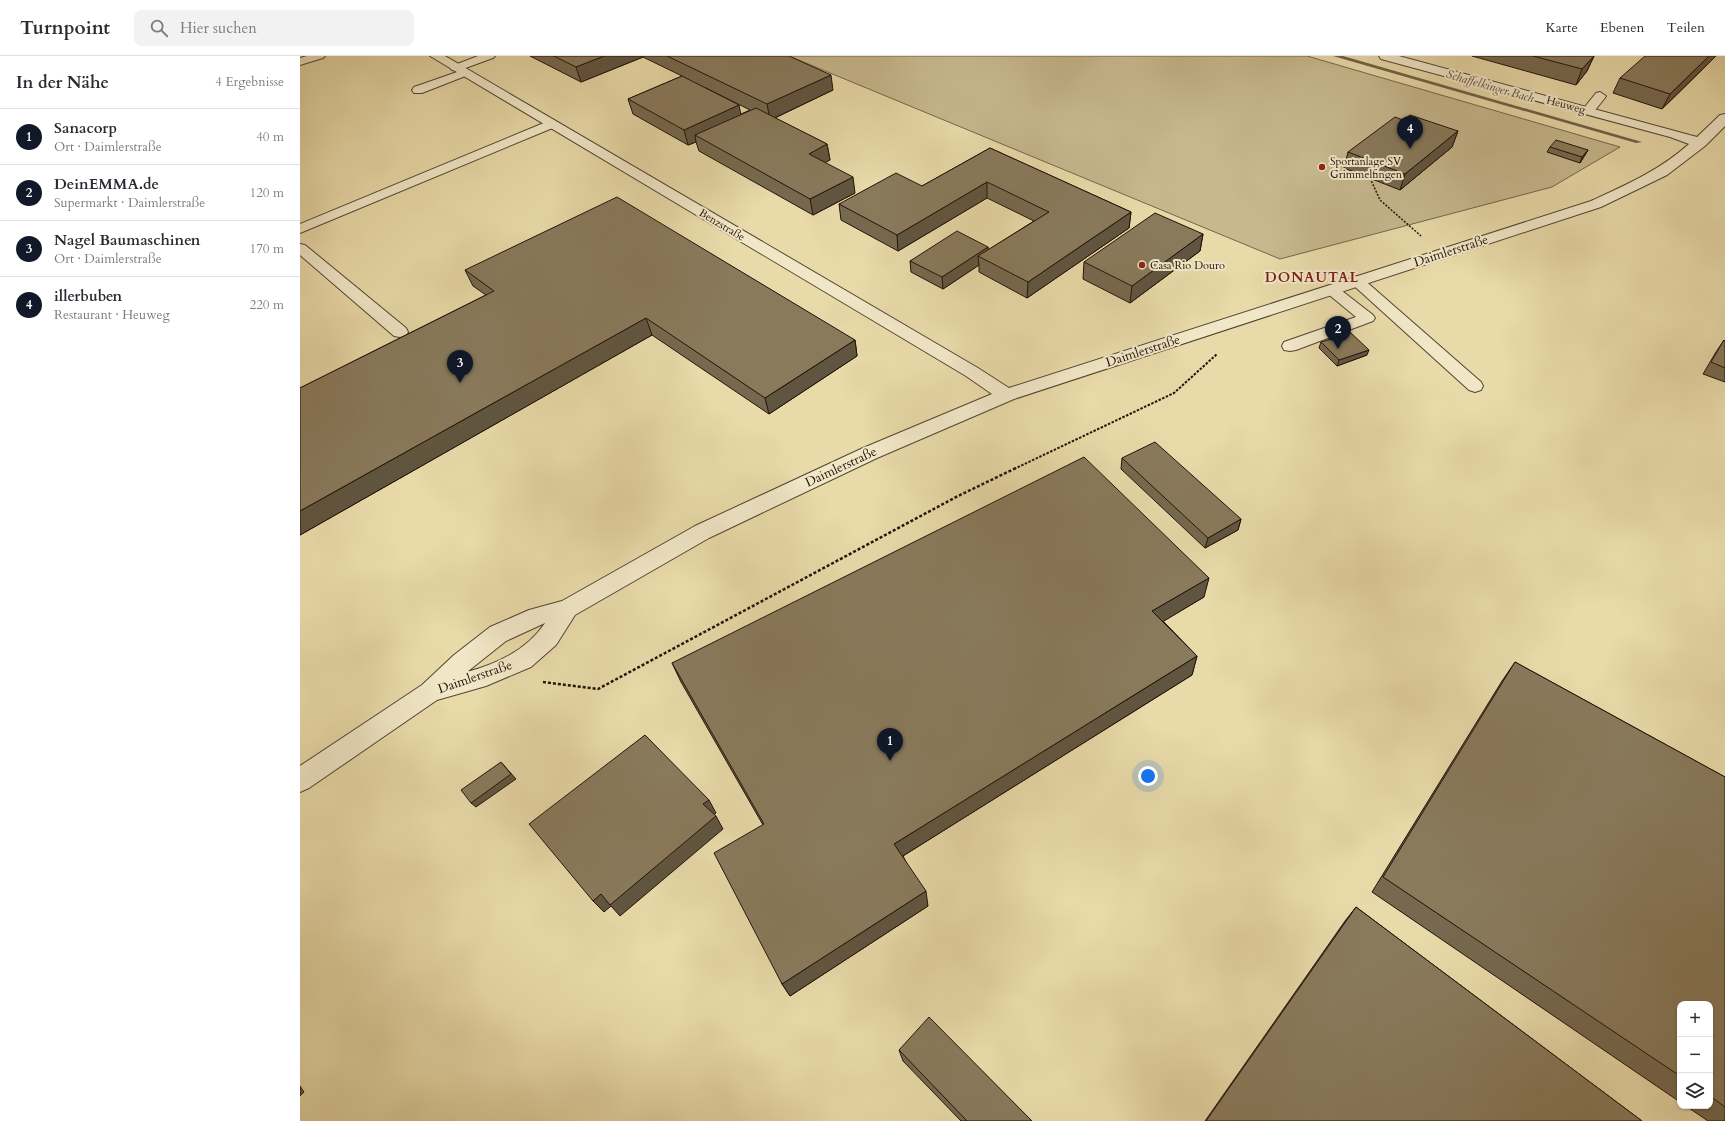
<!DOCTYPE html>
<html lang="de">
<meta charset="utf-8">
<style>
body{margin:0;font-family:Cardo,serif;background:#f2f2f3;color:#2b2b33}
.controls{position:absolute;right:12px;bottom:12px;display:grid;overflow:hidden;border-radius:8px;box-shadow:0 1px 3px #0004}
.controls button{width:36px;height:36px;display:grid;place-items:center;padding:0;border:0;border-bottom:1px solid #e1e1e2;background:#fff;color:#2b2b33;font:20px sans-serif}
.you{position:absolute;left:848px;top:720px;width:14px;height:14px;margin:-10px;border:3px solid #fff;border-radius:50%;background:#1a73e8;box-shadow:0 0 0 6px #1a73e833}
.badge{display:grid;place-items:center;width:26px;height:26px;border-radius:50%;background:#111827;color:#fff;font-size:13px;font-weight:700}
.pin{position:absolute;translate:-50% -33px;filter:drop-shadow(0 1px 2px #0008)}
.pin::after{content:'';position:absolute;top:21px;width:14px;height:12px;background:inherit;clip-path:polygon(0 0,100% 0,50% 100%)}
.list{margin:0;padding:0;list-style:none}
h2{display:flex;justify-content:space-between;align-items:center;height:52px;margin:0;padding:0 16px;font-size:17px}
h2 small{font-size:13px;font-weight:400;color:#7c7c81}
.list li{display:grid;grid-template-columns:26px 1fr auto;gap:12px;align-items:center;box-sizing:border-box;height:56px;padding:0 16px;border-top:1px solid #e1e1e2}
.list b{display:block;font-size:15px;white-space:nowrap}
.list p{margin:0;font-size:13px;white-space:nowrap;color:#7c7c81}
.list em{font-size:13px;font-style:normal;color:#7c7c81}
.icon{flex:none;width:22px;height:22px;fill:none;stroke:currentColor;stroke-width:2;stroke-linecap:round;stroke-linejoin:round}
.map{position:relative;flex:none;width:1425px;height:1065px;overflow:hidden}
header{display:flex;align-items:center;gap:24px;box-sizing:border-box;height:56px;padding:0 20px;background:#fff;border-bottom:1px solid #e1e1e2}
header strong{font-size:19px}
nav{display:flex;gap:22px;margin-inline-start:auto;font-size:14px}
.search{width:280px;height:36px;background:#f2f2f3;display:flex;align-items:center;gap:10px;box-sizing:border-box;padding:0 14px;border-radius:8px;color:#7c7c81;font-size:15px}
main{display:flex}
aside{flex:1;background:#fff}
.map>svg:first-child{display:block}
</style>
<header>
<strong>Turnpoint</strong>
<div class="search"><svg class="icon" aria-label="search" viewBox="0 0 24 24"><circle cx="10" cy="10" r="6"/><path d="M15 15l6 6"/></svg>Hier suchen</div>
<nav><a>Karte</a><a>Ebenen</a><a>Teilen</a></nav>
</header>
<main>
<aside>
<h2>In der Nähe<small>4 Ergebnisse</small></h2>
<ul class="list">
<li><span class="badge">1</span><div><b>Sanacorp</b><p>Ort · Daimlerstraße</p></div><em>40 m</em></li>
<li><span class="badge">2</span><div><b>DeinEMMA.de</b><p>Supermarkt · Daimlerstraße</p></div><em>120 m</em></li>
<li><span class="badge">3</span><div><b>Nagel Baumaschinen</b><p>Ort · Daimlerstraße</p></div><em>170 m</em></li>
<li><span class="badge">4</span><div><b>illerbuben</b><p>Restaurant · Heuweg</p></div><em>220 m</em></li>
</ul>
</aside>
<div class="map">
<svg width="1425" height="1065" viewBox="0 0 1425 1065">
<rect width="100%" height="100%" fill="#e9daa9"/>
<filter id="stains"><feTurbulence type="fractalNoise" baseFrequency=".005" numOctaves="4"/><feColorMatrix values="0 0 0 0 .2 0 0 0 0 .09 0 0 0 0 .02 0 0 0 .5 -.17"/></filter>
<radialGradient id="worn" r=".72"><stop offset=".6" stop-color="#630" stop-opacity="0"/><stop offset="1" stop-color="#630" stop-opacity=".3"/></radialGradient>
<path fill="#c7b88e" stroke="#74664c" d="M489,0H1007L1320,91L1252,131L980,203Z"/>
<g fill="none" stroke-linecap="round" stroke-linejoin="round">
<path fill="#706249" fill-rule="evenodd" d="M1033,0H1043L1342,86L1336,87Z"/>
<defs>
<g id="lane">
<path d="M7,0H25L23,2L0,9V2Z"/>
<path d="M178,0H195L193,2L160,14L168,15L170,17L168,19L122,37H114L112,34L114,31L160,15L152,14L150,12L152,10Z"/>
<path d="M1300,36L1306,40L1304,43L1292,58H1284L1282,55L1284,52L1296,37Z"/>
<path d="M251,64L255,65L257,68L255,71L0,177V168Z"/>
<path d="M0,188L5,189L106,272L108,276L106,280L100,281L94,280L0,199Z"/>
<path d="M1057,220L1062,222L1181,326L1183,330L1181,334L1175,336L1169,334L1052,228L1049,225L1052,222Z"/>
<path d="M1032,229L1037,231L1073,259L1075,262L1073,265L996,294L990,295L984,294L982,290L984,286L1056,261L1027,237L1024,234L1027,231Z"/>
</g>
<path id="street" d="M130,0H145L678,312L709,332L1291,145C1326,129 1360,114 1389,88L1370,81L1081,3L1079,0H1099L1397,81L1420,59L1425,58V70L1405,90L1367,119L1301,151L714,343L577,402L409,482L275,559L256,589L231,611L186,630L137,644L9,732L0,736V710L122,629L154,599L190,571L229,554L262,545L395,470L563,392L692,338L666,320ZM245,567C228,593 197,608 167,616L206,585Z"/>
</defs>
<use href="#lane" stroke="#524531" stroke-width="2"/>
<use href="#street" stroke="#524531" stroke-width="2"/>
<path stroke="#201309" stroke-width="1.5" stroke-dasharray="2 1.5" stroke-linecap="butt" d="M1070,122L1080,144L1121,180"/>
<path stroke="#201309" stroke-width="2" stroke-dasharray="2.5 1.5" stroke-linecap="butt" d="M714,413L874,337L917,298"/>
<path stroke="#201309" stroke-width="2.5" stroke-dasharray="3 2" stroke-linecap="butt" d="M243,626L298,633L658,440L716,412"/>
<use href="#lane" fill="#f1e7c7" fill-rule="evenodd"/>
<use href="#street" fill="#f1e7c7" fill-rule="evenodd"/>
</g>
<g fill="#76694f" stroke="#201309" fill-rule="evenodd">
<path d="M230,0H489L533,34L475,62L527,88L530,104L525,106L555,137L513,159L399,95L396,86L388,89L333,58L328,43L382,20L343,1L281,26ZM406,32L450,54L441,58Z"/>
<path d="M1172,0H1294L1287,15L1276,29Z"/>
<path d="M1416,0L1362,53L1313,37L1320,22Z"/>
<path d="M1158,75L1152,91L1100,134L1044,112L1048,96Z"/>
<path d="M1250,91L1288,94L1285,99L1280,107L1247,96Z"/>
<path d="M690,92L831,156L829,172L727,242L679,216V209L643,233L611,216L610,205L688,191V194L734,165L687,142L598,195L541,164L539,148L622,130Z"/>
<path d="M903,178L900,195L830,247L783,223L784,206Z"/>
<path d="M165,214L555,284L557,300L469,358L352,279L0,479V332L186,239L173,230Z"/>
<path d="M1424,284L1425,285V326L1403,318L1416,296Z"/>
<path d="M1021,286L1067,299L1037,310L1019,292Z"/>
<path d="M822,402L941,463L938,474L905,492L821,413Z"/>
<path d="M904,541L863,565L897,600L892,619L603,800L628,850L490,940L482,928L463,769L381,626L372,607Z"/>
<path d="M1215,606L1425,721V1065H1408L1386,1050H1410V948H1380V1046L1072,836L1202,625Z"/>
<path d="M1056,851L1342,1065H905L1045,865Z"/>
<path d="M599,994L732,1065H661L603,1005Z"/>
</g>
<g fill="#605540" stroke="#201309">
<path d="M304,0H343V1L281,26L276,11Z"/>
<path d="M1294,0L1287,15L1276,29L1282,13Z"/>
<path d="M1409,0H1416L1362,53L1370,38Z"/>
<path d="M531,19L533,34L470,64L467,48Z"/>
<path d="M439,49L442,64L395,79L396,86L388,89L384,74Z"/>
<path d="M1158,75L1152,91L1100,134L1105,118Z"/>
<path d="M527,88L530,104L511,114L509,98Z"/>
<path d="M1288,94L1285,99L1280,107L1282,101Z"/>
<path d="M553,121L555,137L513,159L510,143Z"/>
<path d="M687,126V142L598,195L597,179Z"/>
<path d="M831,156L829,172L727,242L728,226Z"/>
<path d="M903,178L900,195L830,247L832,230Z"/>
<path d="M688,191L689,202L678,200L679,209L643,233L642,221Z"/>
<path d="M346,262L352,279L0,479V455Z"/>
<path d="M555,284L557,300L469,358L465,342Z"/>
<path d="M1069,294L1067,299L1037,310L1039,304Z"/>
<path d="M941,463L938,474L905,492L908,482Z"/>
<path d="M909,522L904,541L849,574L852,555Z"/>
<path d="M897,600L892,619L598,803L594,788Z"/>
<path d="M201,706L216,723L176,751L171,747Z"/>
<path d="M409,744L416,757L411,761L403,748Z"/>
<path d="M416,760L423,773L320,860L311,850L304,856L293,845L301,838Z"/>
<path d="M626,835L628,850L490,940L482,928Z"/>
<path d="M0,1030L4,1036L0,1040Z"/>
</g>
<g fill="#897a5c" stroke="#201309">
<path d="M254,0H304L276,11Z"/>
<path d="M367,0H489L531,19L467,48Z"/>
<path d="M1233,0H1294L1282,13Z"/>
<path d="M1345,0H1409L1370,38L1320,22Z"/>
<path d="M382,20L439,49L384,74L328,43Z"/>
<path d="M456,52L527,88L509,98L553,121L510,143L395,79Z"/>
<path d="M1110,59L1158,75L1105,118L1048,96L1095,61L1103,64Z"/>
<path d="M1256,84L1288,94L1282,101L1250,91Z"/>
<path d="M690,92L831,156L728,226L678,200L749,156L687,126L597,179L539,148L596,117L622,130Z"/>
<path d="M317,141L555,284L465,342L346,262L0,455V332L194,235L165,214Z"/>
<path d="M855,157L903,178L832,230L784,206Z"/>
<path d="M657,175L688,191L642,221L610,205Z"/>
<path d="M1051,277L1069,294L1039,304L1021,286Z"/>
<path d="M1424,284L1425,285V312L1411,306Z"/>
<path d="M855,386L941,463L908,482L822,402Z"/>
<path d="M784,401L909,522L852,555L897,600L594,788L626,835L482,928L414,797L464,768L372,607Z"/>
<path d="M1215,606L1425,721V1051L1410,1040V948H1380V1020L1083,821Z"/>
<path d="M345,679L409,744L403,748L416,760L310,849L301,838L293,845L229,768Z"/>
<path d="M201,706L211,718L171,747L161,734Z"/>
<path d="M1056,851L1342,1065H906Z"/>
<path d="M629,961L732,1065H667L599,994Z"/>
</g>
<g fill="#8f2418" stroke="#f1e7c7" stroke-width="1.5">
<circle cx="1022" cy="111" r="4"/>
<circle cx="842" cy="209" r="4"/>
</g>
<g text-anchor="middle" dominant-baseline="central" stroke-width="4" stroke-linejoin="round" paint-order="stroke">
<g font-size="11" fill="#201309" stroke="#f1e7c7">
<text transform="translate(1266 49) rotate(15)">Heuweg</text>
<text transform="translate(422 169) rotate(31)">Benzstraße</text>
</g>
<g font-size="11" fill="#201309" stroke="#f1e7c7" text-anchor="start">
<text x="1030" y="105">Sportanlage SV<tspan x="1030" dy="13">Grimmelfingen</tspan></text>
<text x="850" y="209">Casa Rio Douro</text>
</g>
<g font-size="12" font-style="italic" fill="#5c4e39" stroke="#f1e7c7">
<text transform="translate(1190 30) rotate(16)">Schaffelkinger Bach</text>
</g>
<g font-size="13" fill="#201309" stroke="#f1e7c7">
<text transform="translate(1151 195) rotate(-18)">Daimlerstraße</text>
<text transform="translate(843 295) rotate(-18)">Daimlerstraße</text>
<text transform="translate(541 411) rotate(-25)">Daimlerstraße</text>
<text transform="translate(175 621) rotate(-19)">Daimlerstraße</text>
</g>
<g font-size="14" font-weight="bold" letter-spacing="1" fill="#7a1f14" stroke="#f1e7c7">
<text x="1012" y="221">DONAUTAL</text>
</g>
</g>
<rect width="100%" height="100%" filter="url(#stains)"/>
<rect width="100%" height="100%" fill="url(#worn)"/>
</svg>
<div class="controls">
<button>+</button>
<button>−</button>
<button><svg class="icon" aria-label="layers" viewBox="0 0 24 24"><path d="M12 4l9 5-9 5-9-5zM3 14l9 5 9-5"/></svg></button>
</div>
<div class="you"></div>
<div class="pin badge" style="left:590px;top:705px">1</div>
<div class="pin badge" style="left:1038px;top:293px">2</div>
<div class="pin badge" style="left:160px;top:327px">3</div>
<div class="pin badge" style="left:1110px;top:93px">4</div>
</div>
</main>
